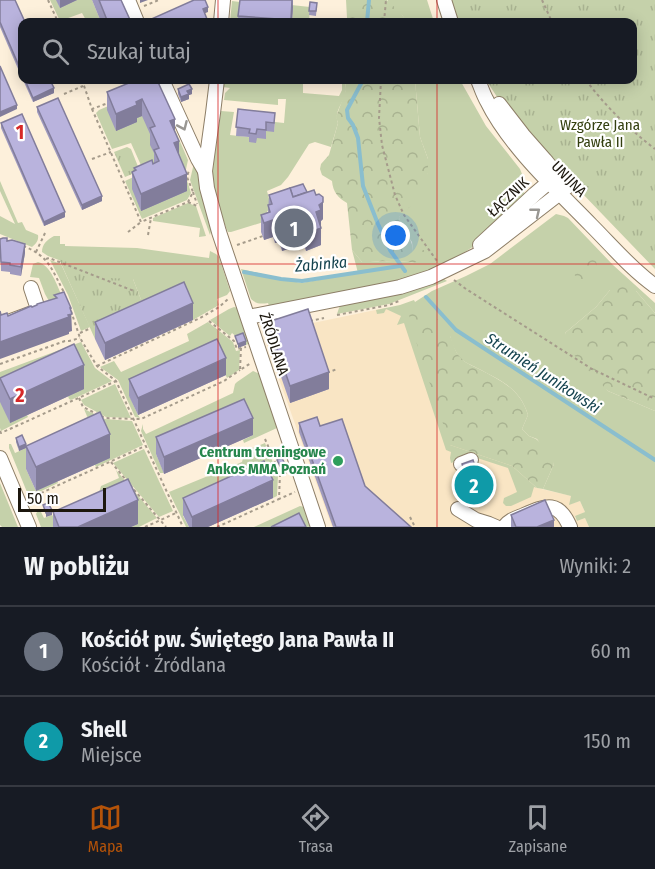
<!DOCTYPE html>
<html lang="pl">
<meta charset="utf-8">
<style>
body{margin:0;font-family:"Fira Sans Condensed",sans-serif;background:#242831;color:#f1f3f6}
.scale{position:absolute;left:18px;bottom:15px;width:88px;box-sizing:border-box;padding-left:6px;border:3px solid #1c170e;border-top:0;font-size:16px;line-height:21px;white-space:nowrap;color:#1c170e;-webkit-text-stroke:4px #fff;paint-order:stroke}
.you{position:absolute;left:396px;top:236px;width:21px;height:21px;margin:-15px;border:4px solid #fff;border-radius:50%;background:#1a73e8;box-shadow:0 0 0 9px #1a73e833}
.badge{display:grid;place-items:center;width:39px;height:39px;border-radius:50%;background:#b45309;color:#fff;font-size:20px;font-weight:700}
.pin{position:absolute;translate:-50% -50%;border:3px solid #fff;box-shadow:0 2px 6px #0006}
.list{margin:0;padding:0;list-style:none}
h2{display:flex;justify-content:space-between;align-items:center;height:78px;margin:0;padding:0 24px;font-size:26px}
h2 small{font-size:20px;font-weight:400;color:#9ea1a6}
.list li{display:grid;grid-template-columns:39px 1fr auto;gap:18px;align-items:center;box-sizing:border-box;height:90px;padding:0 24px;border-top:2px solid #363941}
.list b{display:block;font-size:22px;white-space:nowrap}
.list p{margin:0;font-size:20px;white-space:nowrap;color:#9ea1a6}
.list em{font-size:20px;font-style:normal;color:#9ea1a6}
.icon{flex:none;width:33px;height:33px;fill:none;stroke:currentColor;stroke-width:2;stroke-linecap:round;stroke-linejoin:round}
.map{position:relative;flex:none;width:655px;height:527px;overflow:hidden}
.search{position:absolute;background:#171b24;box-shadow:0 3px 15px #0003;left:18px;right:18px;top:18px;height:66px;display:flex;align-items:center;gap:15px;box-sizing:border-box;padding:0 21px;border-radius:12px;color:#9ea1a6;font-size:22px}
.sheet{height:258px;background:#171b24}
nav{display:flex;justify-content:space-around;align-items:center;box-sizing:border-box;height:84px;border-top:2px solid #363941;background:#171b24;font-size:16px;color:#9ea1a6}
nav a{display:grid;justify-items:center;gap:3px}
nav .on{color:#b45309}
.map>svg:first-child{display:block}
</style>
<div class="map">
<svg width="655" height="527" viewBox="0 0 655 527">
<defs>
<pattern id="forest-crowns" width="20" height="18" patternUnits="userSpaceOnUse" patternTransform="scale(1.5)"><rect width="20" height="18" fill="#c5d1aa"/><path d="M2 6a3 3 0 1 1 6 0M12 15a3 3 0 1 1 6 0" fill="none" stroke="#a9b391"/></pattern>
<pattern id="park-tufts" width="24" height="20" patternUnits="userSpaceOnUse" patternTransform="scale(1.5)"><rect width="24" height="20" fill="#c5d1aa"/><path d="M3 7l-1-3M5 7V3M7 7l1-3M15 17l-1-3M17 17v-4M19 17l1-3" fill="none" stroke="#a9b391"/></pattern>
</defs>
<rect width="100%" height="100%" fill="#fdf0db"/>
<path fill="#f9e5c4" d="M385,308L402,316L512,466L537,488L572,496L570,504L580,501L585,512L575,517L577,521L585,518L589,527H332L265,340L308,326V324Z"/>
<g fill="#c5d1aa">
<path d="M50,0H92L101,22H87L82,13L60,21Z"/>
<path d="M246,0L310,7L309,22H292L293,7L239,22H230L232,1L240,2Z"/>
<path d="M388,0H427L434,22H407L402,15L387,3Z"/>
<path d="M223,80H243L286,84L287,80H303V93L339,96L342,90V80H345C345,83 346,86 346,90C345,103 333,110 338,123L331,147L315,142L309,144L288,177L281,185L267,191L272,210L267,211L270,220L231,232H228L226,228L213,186L212,174L221,111L234,112L230,135L257,138L266,131H274L275,122L284,123L286,99H278V105L224,100L225,93L230,88L223,87Z"/>
<path d="M415,80H460L486,126L520,169L524,179L523,186L520,189L527,195L477,244L459,256L439,267L407,279L269,306L268,303C261,304 256,304 251,299L241,269L301,283L358,273L352,250L362,262C381,262 395,259 414,263L412,242L400,226L399,217L428,173V159L420,137Z"/>
<path d="M155,86H156L188,160L185,174L191,193L187,200L142,219L125,181L144,172L131,143L112,149L96,113L99,110Z"/>
<path d="M194,163L200,177L212,227L210,235L190,180Z"/>
<path d="M0,181L18,223L22,222L26,230L38,235C39,240 36,244 32,247L0,234V216L15,224L0,191Z"/>
<path d="M188,203L196,206L206,236L199,237L200,228L153,221V218Z"/>
<path d="M556,214L564,216L568,218L613,265L655,303V313L636,291L610,290L596,307L565,333L608,391L655,411V527H589L585,518L577,521L575,516L585,512L580,501L569,505L571,496L543,489L554,464L537,439L529,436L522,429L528,415C520,388 500,380 477,368C471,365 464,362 460,358C455,351 452,344 450,336V445L512,466L537,488L534,487L531,497L511,506H506L503,503L504,498L517,492L508,468L471,456L451,463L450,458L451,452L446,450L404,323L397,325L401,316L386,309L384,313L377,314L376,310L400,305L414,300L415,302L432,291L466,276L490,264Z"/>
<path d="M54,236H60V244H65V246L137,248L209,258L210,251L216,254L219,257L230,291L227,295L217,299L219,305L193,320L147,315L133,279H110L48,256L42,252C42,244 47,240 54,236Z"/>
<path d="M50,260L61,264L90,327L81,331L68,295Z"/>
<path d="M38,262C51,265 57,286 63,298L50,303L45,294L39,278L30,277L33,264Z"/>
<path d="M444,279L447,281L389,304L337,314L339,308L341,305L425,286Z"/>
<path d="M234,307L238,308L251,343L246,345L232,333L230,336L210,320L229,309Z"/>
<path d="M208,322L233,342L236,351L240,350L239,370L227,378L217,356L129,395L138,415L140,418L135,417L118,380L100,367L114,361L121,372L189,341L187,334Z"/>
<path d="M81,342L95,368L112,381L71,400L69,399L68,396L1,402L10,422L27,415L28,417L1,431L0,428V372Z"/>
<path d="M253,371L260,374L278,425L277,428L244,443L243,440L253,435L156,454L164,473H160L141,431L143,424V429L146,434L233,393L235,384L237,382Z"/>
<path d="M115,384L131,418L106,417L84,405L81,400Z"/>
<path d="M84,409L105,419L132,421L143,445L96,467L95,465L26,469L36,491L57,481L58,483L29,497L9,448V444H11L15,453L26,448V450L89,421Z"/>
<path d="M265,443L278,475L277,496L273,498L264,479L183,516L189,527H186L169,492L242,462L245,451Z"/>
<path d="M144,449L173,511L159,517L113,463Z"/>
<path d="M116,470L157,518L139,527H131L138,524L73,527H41L36,514L37,512H41L44,518L52,515L53,516L98,496L101,486L119,478Z"/>
<path d="M0,483L18,527H2L0,525Z"/>
<path d="M300,506L304,507L313,527H254Z"/>
</g>
<g fill="url(#forest-crowns)">
<path d="M346,0H387C389,4 392,5 396,8C401,13 404,17 407,22H351L347,18Z"/>
<path d="M345,80H415L420,137L428,159V173L426,186L421,196L399,217C401,233 412,234 413,251L424,250L427,254L421,259L414,263C395,259 381,262 362,262L352,250L347,203C338,198 333,192 332,181L322,175L320,169L321,164L329,155L338,123L336,117L346,90Z"/>
<path d="M590,254H594L596,255C598,270 593,290 575,276L574,271C578,264 584,260 590,254Z"/>
<path d="M619,279L636,291L655,313V411L608,391L574,355L565,333L596,307Z"/>
<path d="M420,308C433,313 443,323 450,336C454,344 455,354 463,360C467,364 474,366 479,369C502,381 520,389 528,415L522,429L529,436L536,439L549,450L554,464L543,489L537,488L512,466L450,445L411,326L409,314Z"/>
</g>
<g fill="url(#park-tufts)">
<path d="M450,0H655V269L554,164L503,106L486,80H632V22H458Z"/>
<path d="M127,147L131,149L139,169L137,172L125,177L114,152Z"/>
<path d="M59,259L110,278L133,279L147,315L95,339Z"/>
</g>
<g fill="none" stroke-linecap="round" stroke-linejoin="round">
<g stroke="#8abece" stroke-width="4">
<path d="M367,22L369,0"/>
<path d="M363,80L347,110L348,118L353,125L358,138L363,186L378,224L390,250L405,271"/>
<path d="M244,272L281,279L302,281L400,266"/>
<path d="M426,297L456,330L655,460"/>
</g>
<defs>
<g id="minor">
<path d="M128,0L137,22"/>
<path d="M444,0L451,22"/>
<path d="M221,22L223,0"/>
<path d="M162,80L198,159L205,171"/>
<path d="M217,80L213,113L205,171L207,188L219,232L318,527"/>
<path d="M478,80C481,87 483,94 487,101C509,146 556,189 591,225C612,246 631,269 655,286"/>
<path d="M499,104L523,135L545,160L567,187"/>
<path d="M480,245L535,194L549,182L556,181"/>
<path d="M248,317L400,287L431,277L485,251L560,193L561,181"/>
<path d="M0,325L35,312L37,306L31,288"/>
<path d="M0,458L29,527"/>
<path d="M461,464L471,460"/>
<path d="M458,509L476,520L489,524L496,527"/>
<path d="M504,527C509,520 517,518 524,515C547,505 559,501 570,527"/>
</g>
</defs>
<use href="#minor" stroke="#8d7e67" stroke-width="16"/>
<g stroke="#a59b8b" stroke-width="2" stroke-dasharray="3 3" stroke-linecap="butt">
<path d="M48,0L58,22"/>
<path d="M542,0L552,22"/>
<path d="M144,6L159,0"/>
<path d="M384,22L386,0"/>
<path d="M82,80L92,109L108,103"/>
<path d="M381,80L379,118L382,145L395,195L404,215L437,261"/>
<path d="M586,80C605,106 629,129 655,149"/>
<path d="M64,94L83,86"/>
<path d="M92,109L141,222L188,202L193,192L187,177L189,170"/>
<path d="M92,159L111,152"/>
<path d="M193,192L197,204"/>
<path d="M188,202L197,206L198,207"/>
<path d="M128,232L141,222"/>
<path d="M148,235L151,218"/>
<path d="M237,245L263,236"/>
<path d="M23,246C50,256 52,271 65,294"/>
<path d="M36,252L46,231"/>
<path d="M46,259L49,258L134,291"/>
<path d="M454,280L466,289L592,369L655,399"/>
<path d="M71,311L80,338L97,366L116,381L183,527"/>
<path d="M337,315L389,305L399,301"/>
<path d="M209,321L234,341L237,349L246,347"/>
<path d="M310,321L324,318"/>
<path d="M80,333L91,328"/>
<path d="M241,348L240,370L251,363"/>
<path d="M0,364L65,341H69L80,338"/>
<path d="M97,366L200,318L219,307L228,299"/>
<path d="M327,373L337,369"/>
<path d="M79,398L83,407L105,418L141,419L224,381L240,370"/>
<path d="M0,431L1,433L116,381"/>
<path d="M265,439L280,474L287,473"/>
<path d="M111,462L126,480"/>
<path d="M280,474L279,499L295,492"/>
<path d="M130,485L166,527"/>
<path d="M30,498L145,446"/>
<path d="M410,517L415,527"/>
<path d="M145,527L176,513"/>
<path d="M217,527L279,499"/>
</g>
<use href="#minor" stroke="#fff" stroke-width="14"/>
</g>
<g fill="#9f9abe">
<path d="M0,0L22,22V78L0,27Z"/>
<path d="M56,0H77L60,8Z"/>
<path d="M92,0H121L131,22H101Z"/>
<path d="M293,0L292,22H238V16Z"/>
<path d="M310,2L317,3L316,16L309,15Z"/>
<path d="M23,80H50L54,93L33,102Z"/>
<path d="M136,80L175,132L179,155L187,191L141,211L132,189V172L134,171V168L154,163V153L150,145V134L142,116L137,118V122L116,131L107,110V92Z"/>
<path d="M243,80H287V84Z"/>
<path d="M178,89L192,94L189,95V99L181,102L178,94Z"/>
<path d="M37,107L102,201L82,210L37,112Z"/>
<path d="M238,109L275,122L274,132L266,131V139L257,138L256,143L249,142V137L236,136Z"/>
<path d="M1,123L65,217L44,226L1,128Z"/>
<path d="M307,192L323,219L321,221V245L306,251L303,244L282,251L279,242L275,243L273,237L264,240L261,232V215L268,213L269,195Z"/>
<path d="M0,237V239L7,241L25,253L21,276L10,274V272L1,271Z"/>
<path d="M193,320L105,360L95,339V322Z"/>
<path d="M268,322L329,389L290,403L268,339Z"/>
<path d="M226,375L138,415L129,396V379Z"/>
<path d="M0,378L84,389L10,423L0,402Z"/>
<path d="M299,423L320,426L365,486L411,527H333L299,432Z"/>
<path d="M253,435L164,474L156,454V437Z"/>
<path d="M16,438L26,448L19,451L16,442Z"/>
<path d="M26,446L110,458L36,491L26,469Z"/>
<path d="M462,464L486,504L475,507L462,468Z"/>
<path d="M183,498H273L208,527H189L183,515Z"/>
<path d="M53,512L138,524L131,527H53Z"/>
<path d="M511,515L554,527H511Z"/>
</g>
<g fill="#827d9b">
<path d="M60,0H77L60,8Z"/>
<path d="M140,0H148L140,3Z"/>
<path d="M292,0L293,7L292,22H291Z"/>
<path d="M208,7V12L203,14V9Z"/>
<path d="M207,19V22H199Z"/>
<path d="M54,88V93L33,102V98Z"/>
<path d="M192,89V94L189,95V99L181,102V97L187,91Z"/>
<path d="M142,99V116L137,118V122L116,131V114Z"/>
<path d="M17,105V109L0,117V112Z"/>
<path d="M175,119V136L170,121Z"/>
<path d="M179,141V158L174,143Z"/>
<path d="M187,174V191L141,211V194Z"/>
<path d="M102,196V201L82,210V205Z"/>
<path d="M323,202V219L321,221V227L316,212L319,205Z"/>
<path d="M65,212V217L44,226V222Z"/>
<path d="M273,220V237L264,240V223Z"/>
<path d="M279,225V242L275,243V226Z"/>
<path d="M303,227V244L282,251V234Z"/>
<path d="M321,228V245L306,251V234Z"/>
<path d="M25,244V253L21,276V267Z"/>
<path d="M193,303V320L105,360V343Z"/>
<path d="M71,308L72,331L69,332V334L0,359V342Z"/>
<path d="M246,341V345L238,348V344Z"/>
<path d="M226,358V375L138,415V398Z"/>
<path d="M84,365V389L10,423V399Z"/>
<path d="M329,372V389L290,403V386Z"/>
<path d="M253,418V435L164,474V457Z"/>
<path d="M110,434V458L36,491V467Z"/>
<path d="M26,444V448L19,451V447Z"/>
<path d="M285,464V469L280,471V466Z"/>
<path d="M273,480V498L208,527H192V517Z"/>
<path d="M486,499V504L475,507V503Z"/>
<path d="M138,500V524L131,527H78Z"/>
<path d="M52,510V515L46,517V513Z"/>
<path d="M554,520V527H537Z"/>
</g>
<g fill="#b9b3dd" stroke="#827d9b" stroke-width="1.5">
<path d="M0,0H15L25,22H22V73L0,22Z"/>
<path d="M99,0H121L131,22H101L107,20Z"/>
<path d="M194,0H205L208,7L203,9L207,19L199,22H150L149,20Z"/>
<path d="M240,0H292L291,20L238,16Z"/>
<path d="M310,2L317,3L316,11H309Z"/>
<path d="M0,66L17,105L0,112Z"/>
<path d="M25,80H50L54,88L33,98Z"/>
<path d="M136,80H157L175,119L170,121L179,141L174,143L187,174L141,194L132,172L136,170L134,168L152,160L153,164L159,161L154,150L159,148L150,128L155,126L142,99L136,102L137,105L116,114L107,92Z"/>
<path d="M189,84L192,89L187,91L189,94L181,97L178,89Z"/>
<path d="M58,98L102,196L82,205L37,107Z"/>
<path d="M238,109L275,113L274,123L266,122V130L257,129L256,134L249,133L250,129L236,127Z"/>
<path d="M22,114L65,212L44,222L1,123Z"/>
<path d="M303,184L307,192L293,197L290,188Z"/>
<path d="M290,188L293,197L314,190L316,195L319,194L323,197V202L319,205L321,210L316,212L321,228L306,234L303,227L282,234L279,225L275,226L273,220L264,223L261,215L270,212L268,205L272,204L269,195Z"/>
<path d="M3,238H7V241L12,240L25,244L21,267L10,265V263L1,262L0,242V239Z"/>
<path d="M184,282L193,303L105,343L95,322Z"/>
<path d="M64,292L71,308H70L72,314L68,315L69,317L0,342V311L1,315L7,313L8,316L31,306L32,307L37,305V304L57,298L54,295Z"/>
<path d="M308,309L329,372L290,386L268,322Z"/>
<path d="M243,333L246,341L238,344L235,336Z"/>
<path d="M217,339L226,358L138,398L129,379Z"/>
<path d="M74,344L84,365L10,399L0,378Z"/>
<path d="M244,399L253,418L164,457L156,437Z"/>
<path d="M100,412L110,434L36,467L26,446Z"/>
<path d="M317,417L320,426L342,419L365,486L411,527H336L299,423Z"/>
<path d="M22,435L26,444L19,447L16,438Z"/>
<path d="M282,458L285,464L280,466L277,460Z"/>
<path d="M473,460L486,499L475,503L462,464Z"/>
<path d="M264,461L273,480L192,517L183,498Z"/>
<path d="M128,479L138,500L78,527H59L53,512Z"/>
<path d="M545,500L554,520L537,527H516L511,515Z"/>
<path d="M48,503L52,510L46,513L43,505Z"/>
<path d="M299,513L306,527H271Z"/>
</g>
<defs><path id="oneway-chevron" d="M-2-3.5L2.5 0L-2 3.5" fill="none" stroke-width="1.6" stroke-linecap="round" stroke-linejoin="round" transform="scale(1.5)"/></defs>
<g stroke="#999793">
<use href="#oneway-chevron" transform="translate(183 126) rotate(66)"/>
<use href="#oneway-chevron" transform="translate(536 212) rotate(-39)"/>
</g>
<path fill="none" stroke="#d62828" stroke-width="1.5" stroke-opacity="0.55" d="M218,0V22M437,0V22M218,80V527M437,80V527M0,264H655"/>
<circle fill="#2e9e5b" stroke="#fff" stroke-width="2" cx="338" cy="461" r="6"/>
<g text-anchor="middle" dominant-baseline="central" stroke-width="4.5" stroke-linejoin="round" paint-order="stroke">
<g font-size="15" fill="#344010" stroke="#fff">
<text x="600" y="125">Wzgórze Jana<tspan x="600" dy="17">Pawła II</tspan></text>
</g>
<g font-size="15" fill="#1c170e" stroke="#fff">
<text transform="translate(569 179) rotate(46)">UNIJNA</text>
<text transform="translate(508 197) rotate(-43)">ŁĄCZNIK</text>
<text transform="translate(274 344) rotate(72)">ŹRÓDLANA</text>
</g>
<g font-size="15" font-weight="bold" fill="#27864d" stroke="#fff" text-anchor="end">
<text x="326" y="452">Centrum treningowe<tspan x="326" dy="17">Ankos MMA Poznań</tspan></text>
</g>
<g font-size="16" font-style="italic" fill="#15434f" stroke="#fff">
<text transform="translate(321 264) rotate(-5)">Żabinka</text>
<text transform="translate(543 373) rotate(33)">Strumień Junikowski</text>
</g>
</g>
<g font-size="20" text-anchor="middle" font-weight="bold" fill="#d62828" stroke="#fff" stroke-width="4.5" stroke-linejoin="round" paint-order="stroke">
<text x="20" y="139">1</text>
<text x="20" y="402">2</text>
</g>
</svg>
<div class="scale">50 m</div>
<div class="you"></div>
<div class="pin badge" style="left:294px;top:228px;background:#6b7280">1</div>
<div class="pin badge" style="left:474px;top:485px;background:#0f9aa8">2</div>
<div class="search"><svg class="icon" aria-label="search" viewBox="0 0 24 24"><circle cx="10" cy="10" r="6"/><path d="M15 15l6 6"/></svg>Szukaj tutaj</div>
</div>
<section class="sheet">
<h2>W pobliżu<small>Wyniki: 2</small></h2>
<ul class="list">
<li><span class="badge" style="background:#6b7280">1</span><div><b>Kościół pw. Świętego Jana Pawła II</b><p>Kościół · Źródlana</p></div><em>60 m</em></li>
<li><span class="badge" style="background:#0f9aa8">2</span><div><b>Shell</b><p>Miejsce</p></div><em>150 m</em></li>
</ul>
</section>
<nav>
<a class="on"><svg class="icon" aria-label="map" viewBox="0 0 24 24"><path d="M3 6l6-2 6 2 6-2v14l-6 2-6-2-6 2zM9 4v14M15 6v14"/></svg>Mapa</a>
<a><svg class="icon" aria-label="directions" viewBox="0 0 24 24"><path d="M12 3l9 9-9 9-9-9zM9 14v-3h6M13 9l2 2-2 2"/></svg>Trasa</a>
<a><svg class="icon" aria-label="saved" viewBox="0 0 24 24"><path d="M7 4h10v16l-5-4-5 4z"/></svg>Zapisane</a>
</nav>
